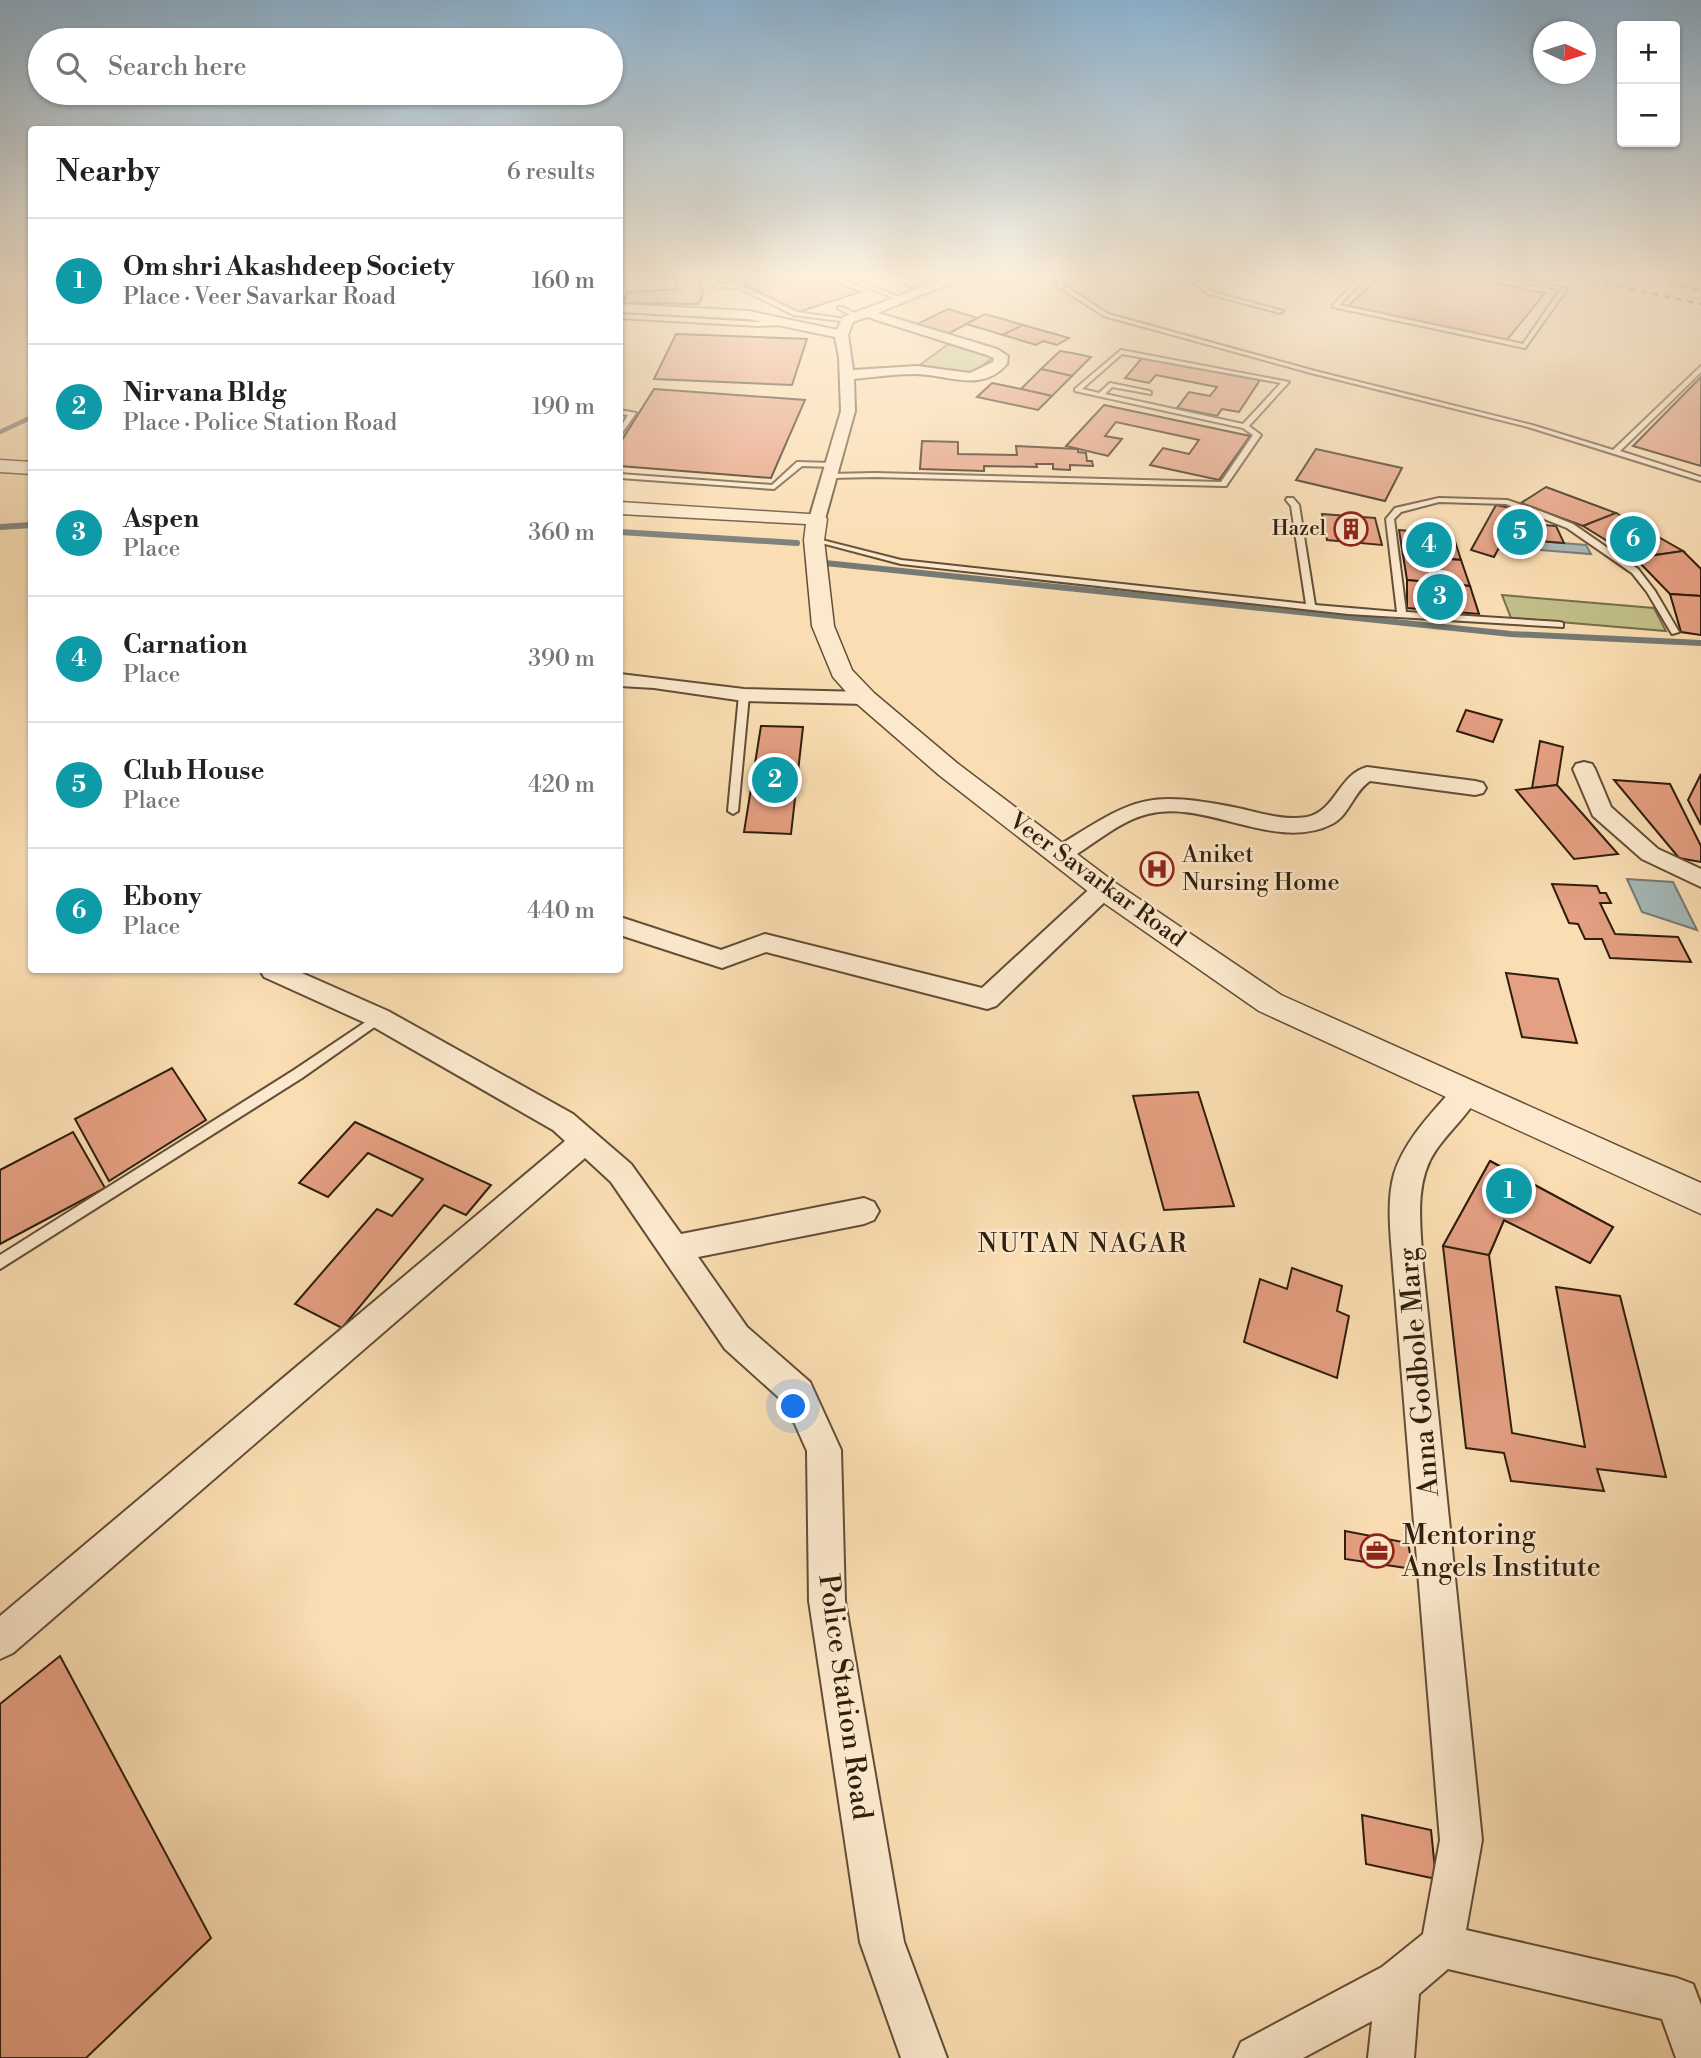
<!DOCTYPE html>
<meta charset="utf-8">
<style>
body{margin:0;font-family:"Libre Bodoni",serif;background:#f6f6f6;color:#222}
.controls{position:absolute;right:21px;top:21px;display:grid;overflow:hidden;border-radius:7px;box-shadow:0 2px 5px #0004}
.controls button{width:63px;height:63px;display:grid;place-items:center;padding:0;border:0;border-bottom:2px solid #e0e0e0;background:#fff;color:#222;font:35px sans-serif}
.compass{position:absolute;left:1533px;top:21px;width:63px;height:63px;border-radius:50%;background:#fff;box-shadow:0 2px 5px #0004;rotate:94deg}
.you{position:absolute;left:794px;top:1407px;width:24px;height:24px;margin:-18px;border:5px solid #fff;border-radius:50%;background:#1a73e8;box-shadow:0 0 0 10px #1a73e833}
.badge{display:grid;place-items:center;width:46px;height:46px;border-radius:50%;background:#2563eb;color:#fff;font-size:23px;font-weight:700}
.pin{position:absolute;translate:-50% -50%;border:4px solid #fff;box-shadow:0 2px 7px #0006}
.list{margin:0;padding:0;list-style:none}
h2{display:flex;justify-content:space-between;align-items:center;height:91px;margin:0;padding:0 28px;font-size:30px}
h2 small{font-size:23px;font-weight:400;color:#767676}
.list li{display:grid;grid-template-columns:46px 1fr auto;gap:21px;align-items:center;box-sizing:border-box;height:126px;padding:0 28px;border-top:2px solid #e0e0e0}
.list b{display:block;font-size:26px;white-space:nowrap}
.list p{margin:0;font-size:23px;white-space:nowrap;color:#767676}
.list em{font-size:23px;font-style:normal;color:#767676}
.icon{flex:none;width:38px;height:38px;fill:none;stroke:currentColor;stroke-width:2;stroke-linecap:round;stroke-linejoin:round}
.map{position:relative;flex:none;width:1701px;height:2058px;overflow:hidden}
.search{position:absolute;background:#fff;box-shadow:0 2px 5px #0004;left:28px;top:28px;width:595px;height:77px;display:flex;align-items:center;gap:18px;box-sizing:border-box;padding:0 24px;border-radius:38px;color:#767676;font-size:26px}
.panel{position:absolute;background:#fff;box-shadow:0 2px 5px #0004;left:28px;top:126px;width:595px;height:847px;border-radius:7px}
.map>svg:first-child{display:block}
</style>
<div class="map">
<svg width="1701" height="2058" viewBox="0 0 1701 2058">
<rect width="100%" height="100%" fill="#faddb2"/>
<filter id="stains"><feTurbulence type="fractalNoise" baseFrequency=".00286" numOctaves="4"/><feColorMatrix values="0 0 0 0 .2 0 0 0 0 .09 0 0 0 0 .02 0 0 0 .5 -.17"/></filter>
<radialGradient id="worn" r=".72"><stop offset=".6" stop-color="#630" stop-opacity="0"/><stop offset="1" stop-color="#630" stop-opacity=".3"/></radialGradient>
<g fill="#c2bf89" stroke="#786e4b" stroke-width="2">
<path d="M948,344L994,357L971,374L920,365Z"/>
<path d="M1502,595L1654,608L1666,631L1511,618Z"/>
</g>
<g fill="#a4b8b8" stroke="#757a74" stroke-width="2">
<path d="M1504,538L1586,545L1591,554L1500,547Z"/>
<path d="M1627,879L1673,882L1697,930L1642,912Z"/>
</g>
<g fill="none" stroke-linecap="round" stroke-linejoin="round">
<path stroke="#757a74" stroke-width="4.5" d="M0,432L32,417"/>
<g stroke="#757a74" stroke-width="6">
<path d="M0,527L32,525"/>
<path d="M620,532L797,543"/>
<path d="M825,563L1511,634L1701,643"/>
</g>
</g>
<g fill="#e59f82" stroke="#2f1e0d" stroke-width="2">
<path d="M674,276H698L703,294L699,304L623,303L628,292L677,289Z"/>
<path d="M753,276L764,280L780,276H819L860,292L799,312L742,283Z"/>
<path d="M1380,276H1460L1545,293L1507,340L1348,306Z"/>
<path d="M948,309L978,318L944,336L913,326Z"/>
<path d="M985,314L1023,325L1003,335L966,324Z"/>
<path d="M1023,325L1055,334L1069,338L1057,345L1043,341L1036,345L1003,335Z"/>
<path d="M676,334L807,339L792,385L654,379Z"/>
<path d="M1060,351L1072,353L1091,357L1072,376L1041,369Z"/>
<path d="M1142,358L1260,380L1239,412L1222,409L1217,416L1177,408L1189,392L1210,396L1217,387L1156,375L1149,383L1125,378Z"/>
<path d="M1041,369L1072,376L1052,396L1021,389Z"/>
<path d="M1701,377V466L1633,446Z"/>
<path d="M992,383L1021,389L1052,396L1038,410L977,397Z"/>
<path d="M654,389L805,400L771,478L620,466V443Z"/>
<path d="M1104,405L1250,436L1219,480L1150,465L1163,448L1189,454L1199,440L1116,422L1105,436L1122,439L1108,456L1066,446Z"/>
<path d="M922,441L958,442V454L1017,455L1016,446L1078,449V452L1086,453L1087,461H1092L1093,466L1070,465V470L1053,469V464H1036L1037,467L984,466V471L920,469Z"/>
<path d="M1316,449L1402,468L1385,501L1296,480Z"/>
<path d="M1546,487L1616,513L1583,526L1521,503Z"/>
<path d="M1496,505L1519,510L1513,523L1556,526L1564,543L1504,538L1494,557L1471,550Z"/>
<path d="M1616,513L1683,551L1635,558L1583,526Z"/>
<path d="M1322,514L1375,518L1382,545L1327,540Z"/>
<path d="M1399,530L1453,535L1461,560L1403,555Z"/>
<path d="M1683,551L1701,569V596L1670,594L1635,558Z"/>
<path d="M1403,555L1461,560L1470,586L1407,580Z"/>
<path d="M1407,580L1470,586L1479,614L1407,608Z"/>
<path d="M1670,594L1701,596V635L1681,632Z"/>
<path d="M1466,710L1502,720L1493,742L1457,731Z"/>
<path d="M761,726L803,727L791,834L744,832Z"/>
<path d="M1540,741L1563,747L1557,785L1532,788Z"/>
<path d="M1701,774V825L1688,800Z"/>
<path d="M1614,780L1670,784L1701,846V862L1679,858Z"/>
<path d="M1557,785L1618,854L1574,859L1516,790Z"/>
<path d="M1552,884L1597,886L1600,893H1606L1611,903H1600L1615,934L1678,937L1691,962L1610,958L1602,939H1585L1578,924L1569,923Z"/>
<path d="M1506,973L1558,979L1577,1043L1522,1037Z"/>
<path d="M172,1068L206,1120L109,1181L75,1119Z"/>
<path d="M1198,1092L1234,1206L1164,1210L1133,1096Z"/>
<path d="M355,1122L491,1185L466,1215L444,1205L342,1328L295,1304L377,1209L392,1216L423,1179L368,1153L328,1197L299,1183Z"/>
<path d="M73,1132L105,1188L0,1244V1170Z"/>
<path d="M1490,1161L1613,1227L1590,1263L1504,1220L1489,1255L1512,1433L1585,1447L1556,1287L1620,1296L1666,1477L1597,1469L1604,1491L1511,1481L1504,1453L1466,1448L1443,1246Z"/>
<path d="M1490,1161L1613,1227L1590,1263L1504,1220L1489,1255L1443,1246Z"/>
<path d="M1292,1268L1342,1286L1337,1311L1349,1316L1337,1378L1244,1342L1260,1279L1287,1289Z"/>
<path d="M1345,1531L1408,1543L1413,1569L1345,1559Z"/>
<path d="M60,1656L211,1938L86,2058H0V1704Z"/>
<path d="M1362,1815L1431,1830L1436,1879L1366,1864Z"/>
</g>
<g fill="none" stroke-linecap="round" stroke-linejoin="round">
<defs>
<g id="service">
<path d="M711,276H717L715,279L717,283L734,284L737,280L735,276H741L743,280L736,288L715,287L709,279Z"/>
<path d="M838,276H846L904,299L899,300Z"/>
<path d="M928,276H936L911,286L906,285Z"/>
<path d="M1056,276H1062L1064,285L1108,314L1315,371L1532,425L1613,450L1701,366V372L1620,451L1701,477V481L1528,427L1311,373L1104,316L1059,287Z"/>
<path d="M1184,276H1190L1213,292L1283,311L1280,313L1209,294Z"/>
<path d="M1361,276H1367L1339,305L1523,344L1560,290L1498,276H1508L1567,289L1525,348L1333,307V305Z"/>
<path d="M744,287L797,312L851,320L848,322L794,315L742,290Z"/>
<path d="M838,307H842L861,316L856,317L838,309Z"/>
<path d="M620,314L758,322L786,321L789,323L786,325L758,326L620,318Z"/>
<path d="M1121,350L1289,382L1249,426L1261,435L1226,486H1223L875,477L830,478L826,476L830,474L875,473L1221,482L1253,435L1243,428L1075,391V389ZM1122,354L1281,383L1243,424L1105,394L1112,387L1151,394V392L1149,391L1110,383L1099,393L1082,389Z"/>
<path d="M620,410L636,413L622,433L620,434V428L628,415L620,414Z"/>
<path d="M797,462L833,463L837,465L833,467L802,466L774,489L620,478V474L772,485Z"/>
<path d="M1287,498H1293L1299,505L1315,605L1397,612L1386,519L1395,508L1439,498L1507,500L1540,511L1573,524L1638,569L1655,591L1679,632L1672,634L1647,592L1632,573L1567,528L1506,504L1439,502L1401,512L1394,519L1406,612L1560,622L1563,623V627L1348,614L901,564L810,540L814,538L901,560L1306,604L1291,506L1286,500Z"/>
<path d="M744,692L749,695L738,811L733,814L728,811L739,695Z"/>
<path d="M379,1013L383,1015L385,1018L383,1021L302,1078L0,1269V1255L294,1070Z"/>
</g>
<g id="minor">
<path d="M951,276H967L878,313L997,349L1008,356L1007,364C981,394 947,374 914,374C894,374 874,377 854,379L855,411L825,519L817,524L809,519L841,411L839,357L835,337L749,319L620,312V304L749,311L837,330L843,317ZM867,317L987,355L994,358L993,362L970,373L917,366L853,370L848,335L853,322Z"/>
<path d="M620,674L744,689L865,692L872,694L875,698L872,702L865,704L744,701L654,688L620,686Z"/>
<path d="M1584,762L1592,764L1595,769L1611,807L1658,849L1701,869V887L1642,859L1593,816L1573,769L1576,764Z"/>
<path d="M1367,767L1475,781L1483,783L1486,788L1483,793L1475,795L1370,781C1353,792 1350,815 1332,824C1276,853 1206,799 1148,814C1119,821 1093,845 1069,859L1061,862L1053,859L1050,854L1053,849C1135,799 1141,789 1238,808C1260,813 1285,821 1307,817C1336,811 1338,775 1367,767Z"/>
<path d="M1104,881L1112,883L1116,889L1112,895L996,1006L987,1009L766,952L722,968L620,935V917L721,950L765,934L982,988L1096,883Z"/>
<path d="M260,970H295L388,1011L573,1114L631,1164L681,1234L864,1198L874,1202L879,1211L874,1220L864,1224L698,1257L747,1327L810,1382L841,1450L845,1601L904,1942L947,2058H901L860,1942L809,1601L807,1451L786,1404L725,1349L611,1182L585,1158L13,1653L0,1659V1616L565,1141L553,1130L370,1025L264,977Z"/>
<path d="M1466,1082L1476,1085L1480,1093C1469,1114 1450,1130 1436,1150C1413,1183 1421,1228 1423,1267L1482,1840L1466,1930L1677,1978L1693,1984L1701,2005V2058H1676L1662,2019L1448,1969L1419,1994L1414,2058H1368L1372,2021L1303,2058H1234L1241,2042L1382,1967L1423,1934L1440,1840L1393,1267C1391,1238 1386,1203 1394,1174C1405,1139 1433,1112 1456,1085Z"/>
</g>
<g id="tertiary">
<path d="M0,460L32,462V474L0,472Z"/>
<path d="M620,502L824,515L827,519L824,540L834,626L852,670L874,693L957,763L1114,882L1281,995L1701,1183V1214L1259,1011L1094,896L939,775L856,703L833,677L812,626L804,540L806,524L620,514Z"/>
</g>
</defs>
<use href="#service" stroke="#624e36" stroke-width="4"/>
<use href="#minor" stroke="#624e36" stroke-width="4"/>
<use href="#tertiary" stroke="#624e36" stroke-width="3"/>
<use href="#service" fill="#fce9cd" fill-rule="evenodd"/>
<use href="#minor" fill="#fce9cd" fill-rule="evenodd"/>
<use href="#tertiary" fill="#fce9cd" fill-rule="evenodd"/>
<g stroke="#2f1e0d" stroke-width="2.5" stroke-dasharray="6 6" stroke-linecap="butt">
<path d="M1570,276L1701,304"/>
<path d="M1634,276L1701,290"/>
</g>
</g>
<linearGradient id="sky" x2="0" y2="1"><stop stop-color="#8db6d5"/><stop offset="0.49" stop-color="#fdf0dc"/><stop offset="1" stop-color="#fdf0dc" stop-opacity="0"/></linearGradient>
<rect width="1701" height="564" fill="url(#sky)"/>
<defs>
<symbol id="building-ring" viewBox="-11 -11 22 22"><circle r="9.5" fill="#fce9cd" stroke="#8f2418" stroke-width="1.5"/><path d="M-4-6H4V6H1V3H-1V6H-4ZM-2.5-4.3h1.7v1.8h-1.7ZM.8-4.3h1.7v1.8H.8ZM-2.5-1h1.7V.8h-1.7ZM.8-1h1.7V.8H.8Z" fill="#8f2418"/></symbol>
<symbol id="hospital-ring" viewBox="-11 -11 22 22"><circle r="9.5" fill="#fce9cd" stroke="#8f2418" stroke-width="1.5"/><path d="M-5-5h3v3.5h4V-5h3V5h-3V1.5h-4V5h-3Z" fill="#8f2418"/></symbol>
<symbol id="office-ring" viewBox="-11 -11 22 22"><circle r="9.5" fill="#fce9cd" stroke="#8f2418" stroke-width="1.5"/><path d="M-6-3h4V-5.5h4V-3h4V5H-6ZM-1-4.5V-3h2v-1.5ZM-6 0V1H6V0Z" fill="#8f2418"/></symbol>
</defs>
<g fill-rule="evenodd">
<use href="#building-ring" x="1332" y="510" width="38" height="38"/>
<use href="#hospital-ring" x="1138" y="850" width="38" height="38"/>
<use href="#office-ring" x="1358" y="1532" width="38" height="38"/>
</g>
<g text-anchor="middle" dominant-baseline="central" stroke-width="5" stroke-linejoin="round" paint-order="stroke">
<g font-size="21" fill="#2f1e0d" stroke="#fce9cd" text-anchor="end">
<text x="1326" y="529">Hazel</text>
</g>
<g font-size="24" fill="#2f1e0d" stroke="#fce9cd" text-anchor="start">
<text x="1182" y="855">Aniket<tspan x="1182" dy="28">Nursing Home</tspan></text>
</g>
<g font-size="24" fill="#2f1e0d" stroke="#fce9cd">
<text transform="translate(1097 880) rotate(36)">Veer Savarkar Road</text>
</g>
<g font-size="26" letter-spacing="2" fill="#2f1e0d" stroke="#fce9cd">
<text x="1083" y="1244">NUTAN NAGAR</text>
</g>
<g font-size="28" fill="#2f1e0d" stroke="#fce9cd">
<text transform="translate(1419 1372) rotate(-95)">Anna Godbole Marg</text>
<text transform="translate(845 1697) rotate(82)">Police Station Road</text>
</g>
<g font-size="28" fill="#2f1e0d" stroke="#fce9cd" text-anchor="start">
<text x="1402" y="1535">Mentoring<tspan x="1402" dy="32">Angels Institute</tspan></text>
</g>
</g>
<rect width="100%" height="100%" filter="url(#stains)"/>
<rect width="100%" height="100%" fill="url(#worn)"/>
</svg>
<div class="controls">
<button>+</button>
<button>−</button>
</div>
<svg class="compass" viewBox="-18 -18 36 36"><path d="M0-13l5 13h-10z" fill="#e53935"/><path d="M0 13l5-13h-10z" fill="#767676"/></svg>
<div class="you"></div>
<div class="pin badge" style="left:1509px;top:1191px;background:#0f9aa8">1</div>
<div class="pin badge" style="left:775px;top:780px;background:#0f9aa8">2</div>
<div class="pin badge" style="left:1440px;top:597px;background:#0f9aa8">3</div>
<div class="pin badge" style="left:1429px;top:545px;background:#0f9aa8">4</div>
<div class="pin badge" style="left:1520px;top:532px;background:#0f9aa8">5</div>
<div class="pin badge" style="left:1633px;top:539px;background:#0f9aa8">6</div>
<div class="search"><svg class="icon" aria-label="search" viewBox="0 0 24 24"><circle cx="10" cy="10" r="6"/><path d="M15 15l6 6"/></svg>Search here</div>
<section class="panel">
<h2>Nearby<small>6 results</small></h2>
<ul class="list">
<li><span class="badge" style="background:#0f9aa8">1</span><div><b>Om shri Akashdeep Society</b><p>Place · Veer Savarkar Road</p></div><em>160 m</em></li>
<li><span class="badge" style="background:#0f9aa8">2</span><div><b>Nirvana Bldg</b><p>Place · Police Station Road</p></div><em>190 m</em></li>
<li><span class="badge" style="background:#0f9aa8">3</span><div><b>Aspen</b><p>Place</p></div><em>360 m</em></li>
<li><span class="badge" style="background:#0f9aa8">4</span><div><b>Carnation</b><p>Place</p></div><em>390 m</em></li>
<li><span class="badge" style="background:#0f9aa8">5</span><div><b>Club House</b><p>Place</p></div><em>420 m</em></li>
<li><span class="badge" style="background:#0f9aa8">6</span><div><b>Ebony</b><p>Place</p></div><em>440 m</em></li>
</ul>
</section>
</div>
